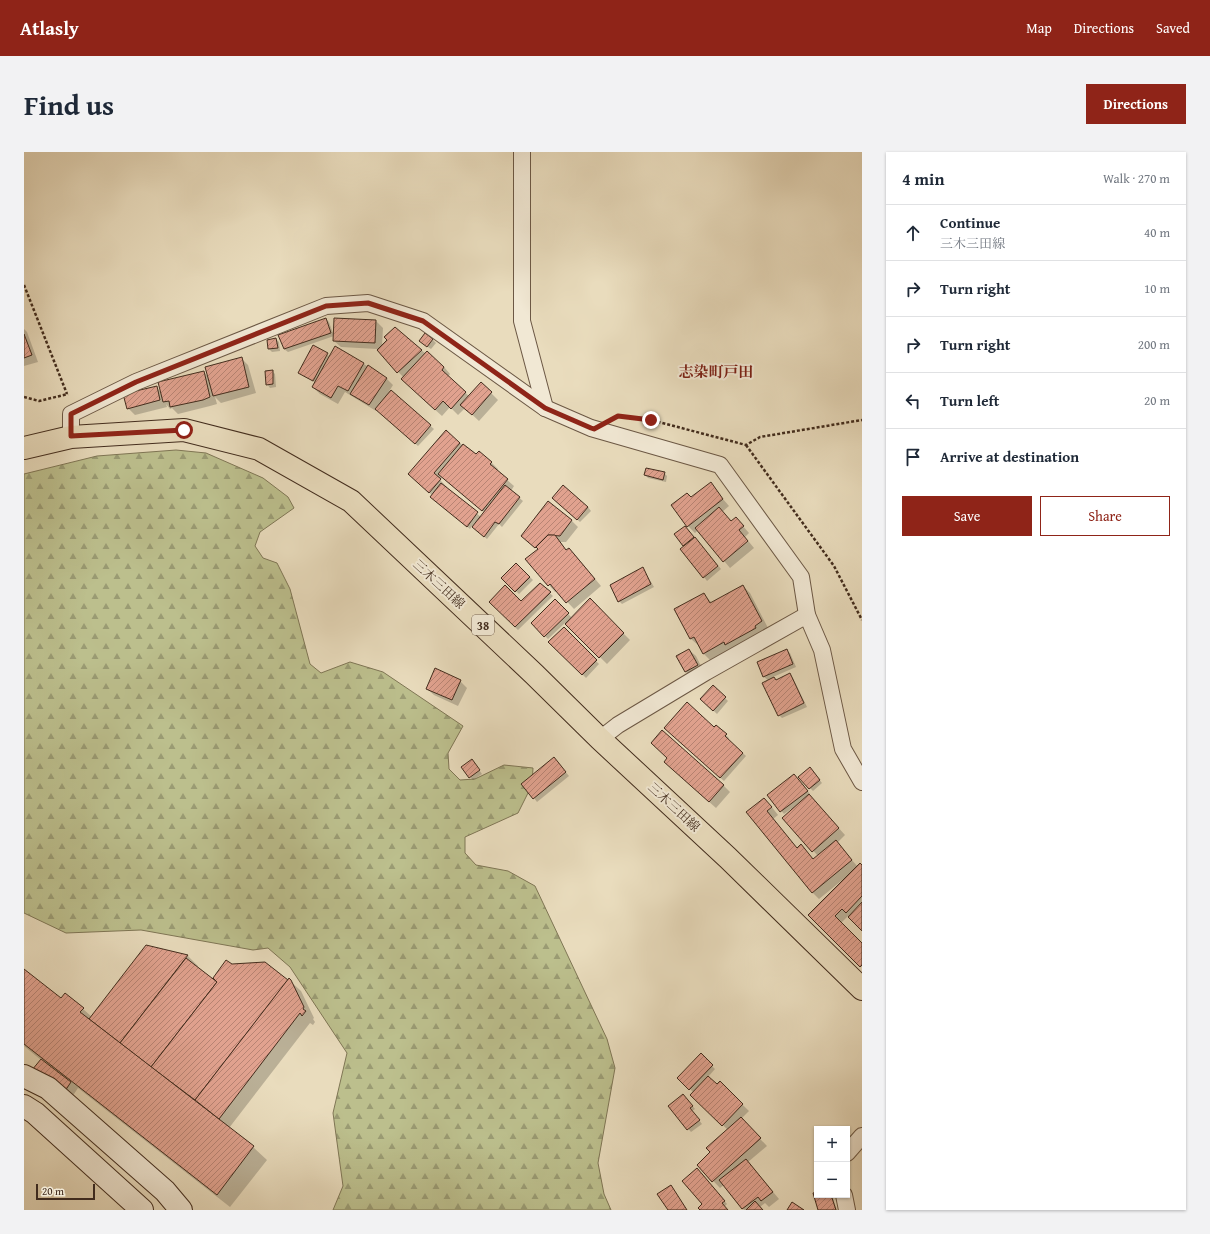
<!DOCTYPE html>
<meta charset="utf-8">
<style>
body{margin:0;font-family:"Gentium Book Plus","Noto Serif JP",serif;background:#f2f2f3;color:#1f2937}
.controls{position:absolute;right:12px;bottom:12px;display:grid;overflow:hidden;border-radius:0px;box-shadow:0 1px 3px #0004}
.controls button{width:36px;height:36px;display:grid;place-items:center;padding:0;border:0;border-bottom:1px solid #e0e1e3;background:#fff;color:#1f2937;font:20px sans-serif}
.scale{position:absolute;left:12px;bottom:10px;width:59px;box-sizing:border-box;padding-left:4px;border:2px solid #422c1d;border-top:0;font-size:11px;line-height:14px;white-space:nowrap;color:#422c1d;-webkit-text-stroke:3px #f1e8d4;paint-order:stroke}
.stop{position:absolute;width:12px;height:12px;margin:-9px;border:3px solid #8f2418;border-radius:50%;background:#fff}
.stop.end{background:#8f2418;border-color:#fff;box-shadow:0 1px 4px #0008}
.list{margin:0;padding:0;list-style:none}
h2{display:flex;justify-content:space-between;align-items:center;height:52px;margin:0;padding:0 16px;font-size:17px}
h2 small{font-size:13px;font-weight:400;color:#747a83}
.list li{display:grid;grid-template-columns:26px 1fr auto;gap:12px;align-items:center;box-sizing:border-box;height:56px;padding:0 16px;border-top:1px solid #e0e1e3}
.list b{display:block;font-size:15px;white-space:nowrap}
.list p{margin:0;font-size:13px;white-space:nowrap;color:#747a83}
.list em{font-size:13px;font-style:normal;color:#747a83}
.actions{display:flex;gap:8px;padding:12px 16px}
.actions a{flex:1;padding:9px 0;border:1px solid #8f2418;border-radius:0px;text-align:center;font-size:14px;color:#8f2418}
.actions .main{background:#8f2418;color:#fff}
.icon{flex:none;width:22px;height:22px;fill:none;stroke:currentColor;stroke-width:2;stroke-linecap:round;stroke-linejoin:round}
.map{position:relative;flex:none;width:838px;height:1058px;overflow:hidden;border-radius:0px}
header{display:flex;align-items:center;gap:24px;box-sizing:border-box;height:56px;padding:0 20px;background:#8f2418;color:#fff}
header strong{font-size:19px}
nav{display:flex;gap:22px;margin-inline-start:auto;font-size:14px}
.intro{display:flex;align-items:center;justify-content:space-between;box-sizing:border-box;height:96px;padding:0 24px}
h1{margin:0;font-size:28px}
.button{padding:10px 18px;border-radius:0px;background:#8f2418;color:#fff;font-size:14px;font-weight:700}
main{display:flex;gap:24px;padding:0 24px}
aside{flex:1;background:#fff;border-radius:0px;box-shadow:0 1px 3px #0004}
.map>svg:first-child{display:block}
</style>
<header>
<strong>Atlasly</strong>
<nav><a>Map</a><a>Directions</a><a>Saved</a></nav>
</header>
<div class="intro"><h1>Find us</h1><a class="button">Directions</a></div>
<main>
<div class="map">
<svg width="838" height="1058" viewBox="0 0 838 1058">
<defs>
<pattern id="forest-firs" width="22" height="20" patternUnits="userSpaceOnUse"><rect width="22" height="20" fill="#bcbf8d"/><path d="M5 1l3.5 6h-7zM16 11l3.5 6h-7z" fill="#9a9b73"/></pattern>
<pattern id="building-hatch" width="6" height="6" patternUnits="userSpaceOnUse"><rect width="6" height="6" fill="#e1a28f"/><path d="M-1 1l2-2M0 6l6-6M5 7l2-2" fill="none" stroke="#b88474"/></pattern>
</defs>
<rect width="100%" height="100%" fill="#e9dcbd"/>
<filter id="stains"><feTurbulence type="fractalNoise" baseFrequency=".005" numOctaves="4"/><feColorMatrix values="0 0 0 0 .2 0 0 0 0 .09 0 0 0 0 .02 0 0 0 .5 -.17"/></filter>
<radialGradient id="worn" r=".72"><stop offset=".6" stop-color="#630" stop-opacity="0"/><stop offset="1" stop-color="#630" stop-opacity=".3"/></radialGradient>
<path fill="url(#forest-firs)" stroke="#7f7655" d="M152,298L182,301L239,326L264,345L270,356L236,380L231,394L239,406L253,411L266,437L286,512L297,521L326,510L359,520L439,574L424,601L425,617L436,628L451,627L480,613L509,616L508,633L494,661L441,685V701L452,713L484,719L511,734L583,887L591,916L574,1011L580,1042L587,1058H309L319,1034L309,961L323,901L266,815L244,796L229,798L117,778L42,781L0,761V322L73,304Z"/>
<g fill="#0003" fill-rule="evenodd">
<path d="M302,167L305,170L310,184L264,200L260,197Z"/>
<path d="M311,167L352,169L359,176L358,194L397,198L420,215L426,222L424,225L445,244L457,231L474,248L455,269L441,256L434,263L426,255L418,264L385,234L380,226L353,197L317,195L310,189Z"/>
<path d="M0,177L3,180L14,210L0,214Z"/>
<path d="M252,187L255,190L256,199L248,200L245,197Z"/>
<path d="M409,188L412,191L407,197L399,192Z"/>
<path d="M312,195L340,212L344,215L362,226L369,233L361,246L367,240L410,277L394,294L353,258L352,259L321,240L314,252L296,242L289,235L292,231L279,224L276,221L303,202L306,205Z"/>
<path d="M217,206L224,213L232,241L197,251L191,245L193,252L186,254L154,262L148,256L146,257L142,252L143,255L111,263L104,256L132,235L137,240L180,220L185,226Z"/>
<path d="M248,219L251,222L252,235L246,236L243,232Z"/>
<path d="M436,291L452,304L467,310L474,317L473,319L490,334L487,339L499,349L478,375L475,372L463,387L448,374L446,377L410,348L408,343L392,329ZM419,325L461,361L457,365L422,336L423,335L416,328Z"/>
<path d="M640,321L643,324L642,330L624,326L621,323Z"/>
<path d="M686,332L705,354L698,360L707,370L718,373L725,381L721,385L730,396L706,416L674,378L671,381L664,374L667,346Z"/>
<path d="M532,349L564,355L567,359L556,370Z"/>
<path d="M547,368L554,375L542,390H536L543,399L545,397L552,404L577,434L550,457L533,439L531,440L525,433L503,407L514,397L499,384Z"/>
<path d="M664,378L671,387L674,389L697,417L683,429L680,425L660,393Z"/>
<path d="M492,412L509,428L495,442L479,426Z"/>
<path d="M618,417L621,420L630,435L598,452L595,449Z"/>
<path d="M516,432L529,444L494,478L466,450L497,451Z"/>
<path d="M719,434L726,441L744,476L709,499L707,497L686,508L679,501L675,493H674L667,487L651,458L680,442L688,451Z"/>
<path d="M531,448L548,466L566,448L606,488L583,512L541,471L524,487L508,471Z"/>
<path d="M540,477L575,512L562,526L526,490Z"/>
<path d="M665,498L672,504L680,520L668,526L661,519Z"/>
<path d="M762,498L766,501L772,515L749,525L753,529L766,522L769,526L783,555L758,566L755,563L745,529L740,525L734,510Z"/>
<path d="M436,529L443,536L434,554L410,543L403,537Z"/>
<path d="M689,534L704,549L693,562L677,547Z"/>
<path d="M692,574L705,586L704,588L722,604L700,629L644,579L690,576Z"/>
<path d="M644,606L699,633L706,640L692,656L648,617Z"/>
<path d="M448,608L458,622L449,628L446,625Z"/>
<path d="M533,610L545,624L513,650L510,646Z"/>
<path d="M789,620L798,631L789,639L786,636Z"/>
<path d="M773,626L786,642L785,643L821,683L813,691L834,715L838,714V778L824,764L817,771L838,792V815L786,763L823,726L822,725L795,747L788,740L724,660L747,654L754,663L749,667L773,697L790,708L794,704L760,666L769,658L767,657L760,662L745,644Z"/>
<path d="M122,794L164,804L174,814L173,815L189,828L203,810L207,813L264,829L265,828L277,839L290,866L289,867L291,870L289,873L286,871L205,976L229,995L243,1008L206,1055L54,936L46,948L17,908L0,894V818L38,847L59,857L68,865Z"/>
<path d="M677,903L691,917L684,925L693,934L696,931L725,959L717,967L743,994L724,1010L755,1047L745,1055L741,1051L736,1055L738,1058H720L700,1033L696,1036L674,1013L688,1001L704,978L667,943L669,940L655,926Z"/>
<path d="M662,946L671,957L668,959L678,972L667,980L645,954Z"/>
<path d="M676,1020L703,1052L700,1055L703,1058H678L680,1052Z"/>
<path d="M790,1041H793V1043H808L813,1058H795Z"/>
</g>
<g fill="url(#building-hatch)" stroke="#422c1d">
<path d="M302,166L307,181L260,197L254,183Z"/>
<path d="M310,166L352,168L351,191L309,189Z"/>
<path d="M371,175L398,198L373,221L353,198L363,188L360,185Z"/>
<path d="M401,181L409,187L403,195L395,189Z"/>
<path d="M0,182L8,203L0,206Z"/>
<path d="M252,186L254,196L244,197L243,188Z"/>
<path d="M289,193L304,201L289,229L274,221Z"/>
<path d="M311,194L340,211L324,239L314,234L307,246L288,235Z"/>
<path d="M403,199L420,215L418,218L442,240L427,257L419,249L411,258L377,227Z"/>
<path d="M218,205L225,235L189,244L181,215Z"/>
<path d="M344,213L363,226L345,253L326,242Z"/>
<path d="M249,218V232L242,233L241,219Z"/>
<path d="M180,219L186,245L179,248L146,255L145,249L139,250L134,230Z"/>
<path d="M457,230L468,240L448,263L436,253Z"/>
<path d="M133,234L136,248L103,257L99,242Z"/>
<path d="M367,238L407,273L391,292L351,257Z"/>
<path d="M422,278L436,291L410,321L417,327L405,341L384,322Z"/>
<path d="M439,292L452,302L455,299L468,310L466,312L484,327L458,359L414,322Z"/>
<path d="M622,316L641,320L639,328L620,323Z"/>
<path d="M687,330L699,347L663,375L647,353L663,341L667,345Z"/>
<path d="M417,331L454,360L443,375L406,345Z"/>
<path d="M481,333L496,345L475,372L471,370L460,385L448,375Z"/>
<path d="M539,333L564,355L553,368L528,346Z"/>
<path d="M524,349L548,368L536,384L524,383L511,396L497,384Z"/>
<path d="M695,355L707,369L712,365L720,374L715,378L724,389L699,410L671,376Z"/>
<path d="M661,374L670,385L659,394L650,382Z"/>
<path d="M524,383H531L542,398L545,396L571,427L542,451L526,432L524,434L501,407L514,397L512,395Z"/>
<path d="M671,385L694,414L679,426L656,397Z"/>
<path d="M492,411L506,425L491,440L477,426Z"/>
<path d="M619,415L627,432L594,450L586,433Z"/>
<path d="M516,431L527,440L491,475L465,450L481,433L497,449Z"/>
<path d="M719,433L738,469L731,474L732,476L701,493L700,490L679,502L670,485L666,487L650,457L680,441L686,451Z"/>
<path d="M566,446L600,481L575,506L541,472Z"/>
<path d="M531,447L545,461L520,485L507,471Z"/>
<path d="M540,475L573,508L558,523L524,490Z"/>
<path d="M665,497L674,513L661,520L652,504Z"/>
<path d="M763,497L769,512L739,525L733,510Z"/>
<path d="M411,516L437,528L428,548L402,537Z"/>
<path d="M766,521L780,551L754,564L738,531L750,525L752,528Z"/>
<path d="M689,533L702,545L689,559L676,547Z"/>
<path d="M663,550L690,575L692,573L703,582L701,584L719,601L696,626L640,576Z"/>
<path d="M638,578L700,633L685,650L640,610L643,606L627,591Z"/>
<path d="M530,605L542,620L509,647L497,632Z"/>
<path d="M448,607L456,618L445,626L437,615Z"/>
<path d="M786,615L796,628L785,637L774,625Z"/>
<path d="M770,622L784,639L756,660L743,643Z"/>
<path d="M785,642L815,676L788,700L758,666Z"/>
<path d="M740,646L748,655L743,659L773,696L777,692L789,707L812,688L828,708L788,741L722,660Z"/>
<path d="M836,711L838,713V744L822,761L818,757L811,764L838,791V813L836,815L784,763Z"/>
<path d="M838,750V779L824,765Z"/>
<path d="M122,793L164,803L96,891L65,867Z"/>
<path d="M162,806L193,830L127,915L96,891Z"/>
<path d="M202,808L208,812L241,810L264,828L171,948L127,915L193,830L189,826Z"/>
<path d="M0,817L37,846L41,841L60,856L56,860L230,994L193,1043L0,892Z"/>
<path d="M265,826L267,828L280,855L279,857L282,859L278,864L276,861L195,967L171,948Z"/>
<path d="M677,901L689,913L665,938L653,926Z"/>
<path d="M17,907L47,930L39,942L8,918Z"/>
<path d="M684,924L693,932L696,929L719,952L698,974L666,943Z"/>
<path d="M659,942L669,954L666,956L676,968L663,978L644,954Z"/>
<path d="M717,965L737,986L688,1030L673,1013L686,1000L682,996Z"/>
<path d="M722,1007L749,1040L737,1049L734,1045L718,1057L695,1028Z"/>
<path d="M673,1016L701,1049L698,1051L704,1058H676L674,1056L678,1052L658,1029Z"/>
<path d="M647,1033L663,1058H644L633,1042Z"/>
<path d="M793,1040V1043H807L812,1058H794L789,1041Z"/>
<path d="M731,1049L739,1058H722Z"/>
<path d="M768,1050L780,1058H763Z"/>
</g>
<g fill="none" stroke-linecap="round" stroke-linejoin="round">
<defs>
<g id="street">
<path d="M498,0V169L521,256"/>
<path d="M47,285V262L112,230L302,154L344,151L399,169L521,256L567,276L696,313L777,425L783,463L798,498L819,597L838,630"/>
<path d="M576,587L594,573L682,520L783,463"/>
<path d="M823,1001L838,984"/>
<path d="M820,1043L823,1058"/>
</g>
<g id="secondary">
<path d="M0,924L24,936L141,1039L157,1058"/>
<path d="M0,954L11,961L118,1058"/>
</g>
<path id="primary" d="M0,296L47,285L160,278L235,297L327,349L510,522L576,587L704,706L838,837"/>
</defs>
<use href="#street" stroke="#6c5845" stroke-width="18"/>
<use href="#secondary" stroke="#422c1d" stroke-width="24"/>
<use href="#primary" stroke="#422c1d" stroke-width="24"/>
<g stroke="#422c1d" stroke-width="2.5" stroke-dasharray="3 2" stroke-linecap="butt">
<path d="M0,133L43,242"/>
<path d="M0,245L15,249L44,242"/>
<path d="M594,264L627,268L722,293L736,285L838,268"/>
<path d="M722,293L810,414L838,468"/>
</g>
<use href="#street" stroke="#f1e8d4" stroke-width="16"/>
<use href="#secondary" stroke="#f1e8d4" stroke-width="22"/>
<use href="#primary" stroke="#e9dcbd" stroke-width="22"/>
</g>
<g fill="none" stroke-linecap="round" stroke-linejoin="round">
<path stroke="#8f2418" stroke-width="5" d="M160,278L47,284V262L112,230L302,154L344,151L399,169L521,256L567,276L570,277L594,264L627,268"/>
</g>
<g text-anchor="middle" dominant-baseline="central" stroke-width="4" stroke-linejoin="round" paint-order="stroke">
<rect fill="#f1e8d4" stroke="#766454" stroke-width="1" x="448" y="463" width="22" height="20" rx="3"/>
<g font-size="12" font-weight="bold" fill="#422c1d">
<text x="459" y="473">38</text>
</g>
<g font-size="13" fill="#422c1d" stroke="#f1e8d4">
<text transform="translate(415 432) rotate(43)">三木三田線</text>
<text transform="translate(650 655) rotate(43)">三木三田線</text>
</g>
<g font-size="15" font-weight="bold" fill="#7a1f14" stroke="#f1e8d4">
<text x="692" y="219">志染町戸田</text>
</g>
</g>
<rect width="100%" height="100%" filter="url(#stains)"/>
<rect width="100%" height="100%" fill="url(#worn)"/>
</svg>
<div class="controls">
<button>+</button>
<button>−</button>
</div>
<div class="scale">20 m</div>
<div class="stop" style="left:160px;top:278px"></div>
<div class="stop end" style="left:627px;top:268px"></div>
</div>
<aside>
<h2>4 min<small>Walk · 270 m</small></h2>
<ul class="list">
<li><svg class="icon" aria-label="ahead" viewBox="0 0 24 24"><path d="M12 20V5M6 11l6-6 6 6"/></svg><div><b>Continue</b><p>三木三田線</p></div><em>40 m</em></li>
<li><svg class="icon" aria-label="right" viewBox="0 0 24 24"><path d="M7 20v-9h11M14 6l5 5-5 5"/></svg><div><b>Turn right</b></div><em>10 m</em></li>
<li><svg class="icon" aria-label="right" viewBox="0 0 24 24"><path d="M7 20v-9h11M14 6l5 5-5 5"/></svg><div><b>Turn right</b></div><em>200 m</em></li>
<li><svg class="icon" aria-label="left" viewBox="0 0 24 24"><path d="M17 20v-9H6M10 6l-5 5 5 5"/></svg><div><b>Turn left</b></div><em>20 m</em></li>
<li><svg class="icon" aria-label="arrive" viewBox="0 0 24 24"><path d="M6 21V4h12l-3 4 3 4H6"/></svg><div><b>Arrive at destination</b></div></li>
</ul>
<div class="actions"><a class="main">Save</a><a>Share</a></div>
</aside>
</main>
